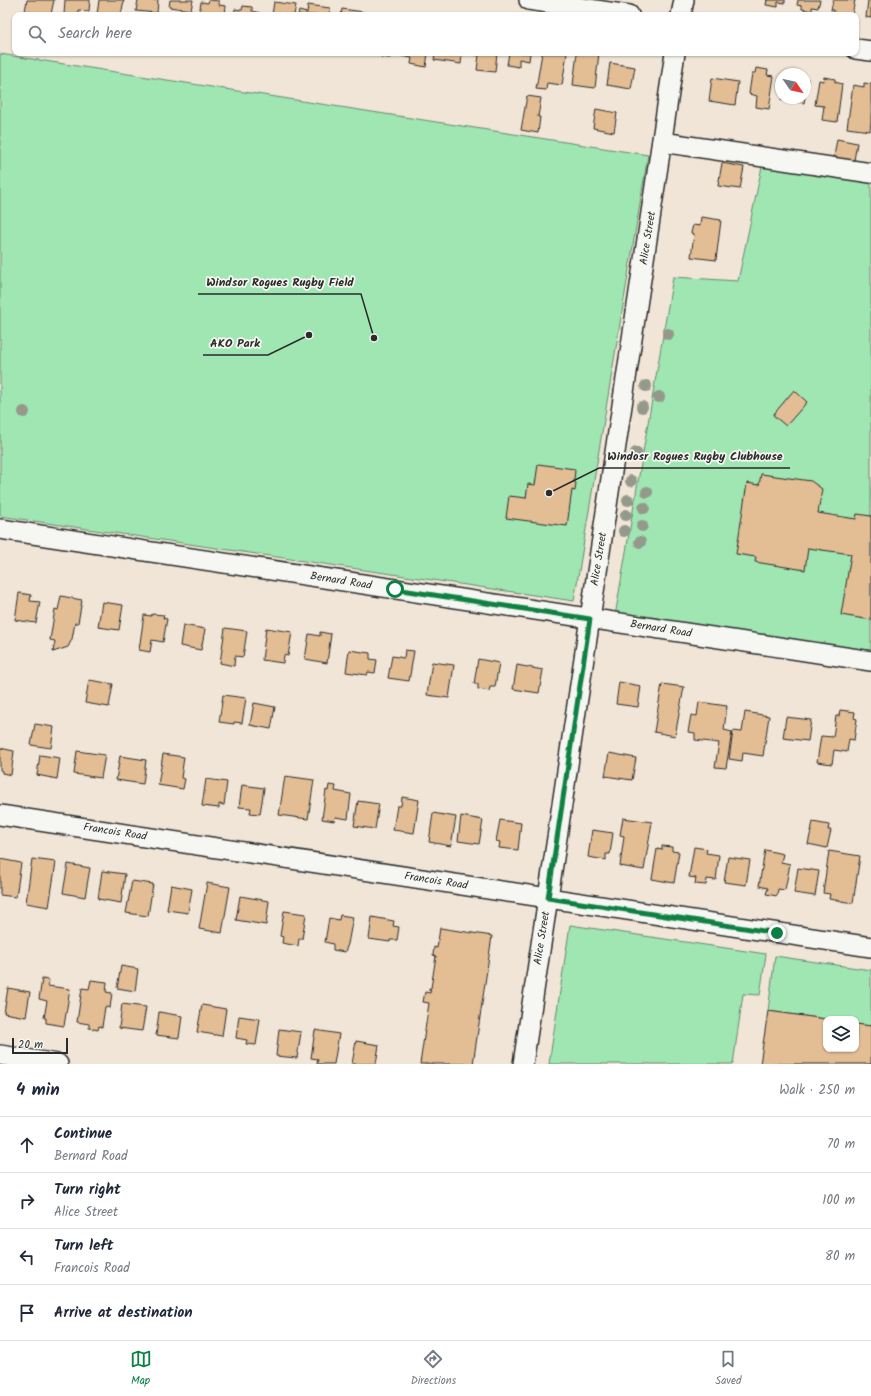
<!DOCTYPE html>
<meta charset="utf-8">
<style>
body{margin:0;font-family:Kalam,sans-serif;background:#f2f2f3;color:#1f2937}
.controls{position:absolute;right:12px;bottom:12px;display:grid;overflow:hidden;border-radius:8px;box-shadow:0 1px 3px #0004}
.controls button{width:36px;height:36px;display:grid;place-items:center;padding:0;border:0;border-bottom:1px solid #e0e1e3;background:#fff;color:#1f2937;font:20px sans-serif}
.compass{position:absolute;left:775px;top:68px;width:36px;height:36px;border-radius:50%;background:#fff;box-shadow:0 1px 3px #0004;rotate:124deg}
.scale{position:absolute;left:12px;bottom:10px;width:56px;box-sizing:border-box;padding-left:4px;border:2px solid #2b2b2b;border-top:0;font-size:11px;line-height:14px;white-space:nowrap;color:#2b2b2b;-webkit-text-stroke:3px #f6f6f2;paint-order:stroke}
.stop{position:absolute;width:12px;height:12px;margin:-9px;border:3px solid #0b8043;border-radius:50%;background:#fff}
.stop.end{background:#0b8043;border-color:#fff;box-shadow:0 1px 4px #0008}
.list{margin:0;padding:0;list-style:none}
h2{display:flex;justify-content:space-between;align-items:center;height:52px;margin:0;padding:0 16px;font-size:17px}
h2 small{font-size:13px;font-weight:400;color:#747a83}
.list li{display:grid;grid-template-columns:26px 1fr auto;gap:12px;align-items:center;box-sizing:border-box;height:56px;padding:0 16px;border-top:1px solid #e0e1e3}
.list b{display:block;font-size:15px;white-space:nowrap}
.list p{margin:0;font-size:13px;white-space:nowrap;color:#747a83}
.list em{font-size:13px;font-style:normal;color:#747a83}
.icon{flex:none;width:22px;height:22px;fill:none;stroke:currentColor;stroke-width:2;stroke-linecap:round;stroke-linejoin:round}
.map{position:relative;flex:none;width:871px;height:1064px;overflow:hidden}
.search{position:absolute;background:#fff;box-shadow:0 1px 3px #0004;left:12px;right:12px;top:12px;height:44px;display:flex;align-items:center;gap:10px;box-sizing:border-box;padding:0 14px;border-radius:8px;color:#747a83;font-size:15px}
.sheet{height:276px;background:#fff}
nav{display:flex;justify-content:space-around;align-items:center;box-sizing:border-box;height:56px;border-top:1px solid #e0e1e3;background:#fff;font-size:11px;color:#747a83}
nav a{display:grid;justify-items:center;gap:2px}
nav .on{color:#0b8043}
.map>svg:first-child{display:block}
</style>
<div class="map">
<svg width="871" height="1064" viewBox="0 0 871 1064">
<rect width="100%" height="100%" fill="#f0e5d6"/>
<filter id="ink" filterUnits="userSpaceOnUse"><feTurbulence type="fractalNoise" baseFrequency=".025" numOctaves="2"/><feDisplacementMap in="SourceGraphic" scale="8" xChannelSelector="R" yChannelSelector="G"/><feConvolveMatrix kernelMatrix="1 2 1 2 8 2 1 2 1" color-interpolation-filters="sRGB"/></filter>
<g filter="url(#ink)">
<g fill="#9fe6b2" stroke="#65886e">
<path d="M0,54L648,155L574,601L0,516Z"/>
<path d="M764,157L871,172V655L615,616L673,277L738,281Z"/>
<path d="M570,925L766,954L760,995L743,994L733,1064H549Z"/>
<path d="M775,956L871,970V1026L856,1024V1019H826L768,1011Z"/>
</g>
<g fill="#e3bd94" stroke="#2b2b2b">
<path d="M27,0H54L51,14L55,15H31V12L25,11Z"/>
<path d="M65,0H90L89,11L78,10V15H64Z"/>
<path d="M99,0H124L121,15H97Z"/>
<path d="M138,0H158L157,13L136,11Z"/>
<path d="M170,0H193L191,10L169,7Z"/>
<path d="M209,0L219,1V5L226,6L225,15H199L201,2L208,3Z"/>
<path d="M766,0H785V3L778,2V7L766,5L767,0Z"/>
<path d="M798,0H820L818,8L812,7V11L802,9V6L797,5Z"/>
<path d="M833,0H855L852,15H833L834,10H831Z"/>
<path d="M868,0H871V18L866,17Z"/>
<path d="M274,2L296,5L294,15H272Z"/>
<path d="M308,5L330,8L329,15H298L299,11L307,13Z"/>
<path d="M243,6L252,7V11L260,13L259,15H234L235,9L242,10Z"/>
<path d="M342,9L364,12L363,15H341Z"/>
<path d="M381,53H391L390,58L381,57Z"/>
<path d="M401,53H428L426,67L411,64L412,58L401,56Z"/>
<path d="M435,53H462L461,64L434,60Z"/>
<path d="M474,53H497L495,72L477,70L479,55H474Z"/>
<path d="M509,53H530L529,61L519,59V67L507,65Z"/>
<path d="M542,53H567L562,85L547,83L546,90L536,89Z"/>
<path d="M577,53H599L595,88L573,85Z"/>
<path d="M610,63L635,67L631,89L607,85Z"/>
<path d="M756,68L768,70L767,75L774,76L769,109L756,107L757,96L749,94L752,73H755Z"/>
<path d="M824,77L835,79V82L842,84L837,122L822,120L824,106L815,105L819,80L823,81Z"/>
<path d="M712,78L738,82L735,105L709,101Z"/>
<path d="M805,79H808L804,103L781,100L782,98H805Z"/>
<path d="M864,83L871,84V121L870,131L847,128L853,85L864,87Z"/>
<path d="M527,96L541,98L538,117H540L538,133L521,130Z"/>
<path d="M596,109L617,113L614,132L593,128Z"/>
<path d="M837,139L857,143L853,166L833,163Z"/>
<path d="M722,163L744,167L740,189L718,186Z"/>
<path d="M701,217L721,220L716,260L691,257L694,234L691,233L693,225L700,226Z"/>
<path d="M794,390L807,402L786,426L773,415Z"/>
<path d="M538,464L575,469L574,482L576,483L575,491L572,490L567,526L506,518L509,496L526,498L528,484L535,485Z"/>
<path d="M761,474L811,481L822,489L818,513L856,519L857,514L871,516V620L841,615L851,554L808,548L805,570L755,562L756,557L736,554L747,483L759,485Z"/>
<path d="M19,593L31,595L30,601L40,602L36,623L15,620Z"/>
<path d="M61,596L82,600L78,623H75L72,639L68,647L53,652L55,641L50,640L55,609L58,610Z"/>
<path d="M102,602L123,605L119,630L98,627Z"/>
<path d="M152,614L164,615L163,618L167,619L163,642L152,640L150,652L139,650L144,615L151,616Z"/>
<path d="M183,625L205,629L201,650L180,646Z"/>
<path d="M225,628L247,631L243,657L235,656L234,666L220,663Z"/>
<path d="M266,628L292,632L288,656L284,655L283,663L262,660Z"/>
<path d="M320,632L331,634L327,663L305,659L309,634L320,636Z"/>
<path d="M349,650L370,653V659L377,660L375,673L368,672L367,675L346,672Z"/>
<path d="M405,650L414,651L409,681L388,678L392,656L404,658Z"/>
<path d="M478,659L499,663L495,687H490L489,691L478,689V684H474Z"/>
<path d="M432,662L454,665L449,698L427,695Z"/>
<path d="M517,665L543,670L539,693L513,689Z"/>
<path d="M89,680L113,684L109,707L85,703Z"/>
<path d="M619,682L641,686L638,707L616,704Z"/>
<path d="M662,684L684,687L675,736L654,732Z"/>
<path d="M223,695L246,698L242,723L234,722V724L219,722Z"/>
<path d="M699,702L727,706L724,730L732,732L726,768L715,767L719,743L695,740V733L688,732L691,715L697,716Z"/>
<path d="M254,703L275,707L271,729L250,725Z"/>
<path d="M840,710L855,712L854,718L857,719L854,740L849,739L847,752L834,750L832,764L817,762L821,736L833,737L836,716H839Z"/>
<path d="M745,712L769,716L763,756L743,753L742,761L729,759L733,731L742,732Z"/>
<path d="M786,717L811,720L808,741L783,738Z"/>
<path d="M35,724L54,727L51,748L31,745Z"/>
<path d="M0,748L14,751L11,775L2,773V771L0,770Z"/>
<path d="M77,751L105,755L101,778L74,774Z"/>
<path d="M609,753L636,758L632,780L605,776Z"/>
<path d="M163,754L184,757L181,778L185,779L183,789L158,785Z"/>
<path d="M40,755L60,758L57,779L37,775Z"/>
<path d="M120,756L146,760L143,784L116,780Z"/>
<path d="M285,776L314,780L308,819L279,815Z"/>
<path d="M206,779L227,782L224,805L219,804V808L202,806Z"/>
<path d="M242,785L264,788L260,814L250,813L251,808L239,807Z"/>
<path d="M329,785L336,786L335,791L351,794L348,819L335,817L334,821L322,819L326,790L328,791Z"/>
<path d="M402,797L419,800L414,833L393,830L397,806H401Z"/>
<path d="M358,801L379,804L375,829L354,826Z"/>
<path d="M433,813L456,817L451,846L429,842Z"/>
<path d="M461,816L483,820L479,844L458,841Z"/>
<path d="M623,818L652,822L644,870L620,866L624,836L620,835Z"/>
<path d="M500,820L521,823L518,850L499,848L500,842L496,841Z"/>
<path d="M813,822L829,825L828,830H831L827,848L808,844Z"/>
<path d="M592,830L613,833L610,854H606V860L588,857Z"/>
<path d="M662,846L672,847V851L679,852L674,883L652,879L657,849L662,850Z"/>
<path d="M694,847L707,849L706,853L719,855L716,880L707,879L706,885L695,884L696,878L689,877Z"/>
<path d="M765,850L783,854L781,862L790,864L785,890L778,889L777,896L766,894L768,888L759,886Z"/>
<path d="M829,851L860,856L853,903L829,899L830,894L823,893Z"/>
<path d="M728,857L750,860L746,885L724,882Z"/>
<path d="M0,859L21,863L16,897L0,895Z"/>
<path d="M32,859L56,862L49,907L26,903Z"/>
<path d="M68,864L90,868L85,897L63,893Z"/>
<path d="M798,868L819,871L815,896L794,893Z"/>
<path d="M102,871L125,874L121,903L98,899Z"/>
<path d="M132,881L153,884L148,916L126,913Z"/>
<path d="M207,883L230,887L222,933L199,929Z"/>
<path d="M171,885L192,889L188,913L167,910Z"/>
<path d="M240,896L269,901L266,925L236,920Z"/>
<path d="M284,911L306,914L302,939H299L298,946L282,943L283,937L280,936Z"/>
<path d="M340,915L353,917L348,944L345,952L333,950V944L325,942L329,918L339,920Z"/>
<path d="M372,917L394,921L393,926L399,927L397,940H390V942L369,939Z"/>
<path d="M440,928L492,936L473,1064H420L429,1003L423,1002L425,992L430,993L431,990H429V988H431L436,956L433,955L434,947L437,948Z"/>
<path d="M121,966L138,969L135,991L117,988Z"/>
<path d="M42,979L49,980L48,986L70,989L64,1026L46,1023V1018H44L47,1001L39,999Z"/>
<path d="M91,980L107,982L106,992L112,993L110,1008L105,1007L102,1027L99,1026L98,1030L89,1028V1024L77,1022L82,988L89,989Z"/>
<path d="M8,988L30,992L26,1017L4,1013Z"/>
<path d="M122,1004L146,1007L142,1031L119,1028Z"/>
<path d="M202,1005L226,1009L222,1036L197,1032Z"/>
<path d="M768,1011L826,1019V1049H856V1024L871,1026V1064H760Z"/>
<path d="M159,1012L182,1016L179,1038L156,1035Z"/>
<path d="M239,1016L260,1019L256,1045L246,1044L247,1040L236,1038Z"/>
<path d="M279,1029L301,1032L297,1058L276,1056Z"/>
<path d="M315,1030L339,1034L334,1064H317L318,1059L311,1058Z"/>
<path d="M356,1041L379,1045L376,1064H352Z"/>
</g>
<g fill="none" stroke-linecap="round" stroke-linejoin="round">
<defs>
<g id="minor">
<path d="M529,0L629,15"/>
<path d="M681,15L684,0"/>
<path d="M856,49L871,51"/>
<path d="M662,142L871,173"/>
<path d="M0,529L871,661"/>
<path d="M0,815L871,947"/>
<path d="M0,1055L58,1064"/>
<path d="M523,1064L675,53"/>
</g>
</defs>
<use href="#minor" stroke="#2b2b2b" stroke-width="22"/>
<use href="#minor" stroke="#f6f6f2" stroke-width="19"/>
</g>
<g fill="#94998b">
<circle cx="668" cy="334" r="6"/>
<circle cx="646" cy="386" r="6"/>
<circle cx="659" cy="397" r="6"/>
<circle cx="642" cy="407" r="6"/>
<circle cx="24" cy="412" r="6"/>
<circle cx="636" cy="453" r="6"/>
<circle cx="631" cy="481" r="6"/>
<circle cx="647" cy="492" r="6"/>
<circle cx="628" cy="500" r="6"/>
<circle cx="644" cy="508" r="6"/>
<circle cx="626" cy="515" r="6"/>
<circle cx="642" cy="526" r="6"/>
<circle cx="624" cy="531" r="6"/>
<circle cx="640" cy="542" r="6"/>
</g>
</g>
<g fill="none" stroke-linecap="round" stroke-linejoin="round" filter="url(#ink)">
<path stroke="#0b8043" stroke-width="5" d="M395,589L590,619L548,898L777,933"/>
</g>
<g text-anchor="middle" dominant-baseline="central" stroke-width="3.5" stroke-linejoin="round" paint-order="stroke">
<g font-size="11" fill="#2b2b2b" stroke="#f6f6f2">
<text transform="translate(648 238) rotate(-81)">Alice Street</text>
<text transform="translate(599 559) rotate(-81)">Alice Street</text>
<text transform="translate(341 581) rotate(9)">Bernard Road</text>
<text transform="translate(661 629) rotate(9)">Bernard Road</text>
<text transform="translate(115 832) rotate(9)">Francois Road</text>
<text transform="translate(436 881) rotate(9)">Francois Road</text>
<text transform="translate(542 938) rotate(-81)">Alice Street</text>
</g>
</g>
<path fill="none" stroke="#2b2b2b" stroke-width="1.5" d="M374 338L361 294H198M309 335L268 355H203M549 493L599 468H790"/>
<g fill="#2b2b2b" stroke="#f6f6f2" stroke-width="1.5">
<circle cx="374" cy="338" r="4"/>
<circle cx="309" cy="335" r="4"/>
<circle cx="549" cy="493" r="4"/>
</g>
<g font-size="12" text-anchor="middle" font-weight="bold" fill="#2b2b2b" stroke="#f6f6f2" stroke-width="3.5" stroke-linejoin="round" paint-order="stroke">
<text x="280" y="286">Windsor Rogues Rugby Field</text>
<text x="235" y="347">AKO Park</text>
<text x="695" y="460">Windosr Rogues Rugby Clubhouse</text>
</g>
</svg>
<div class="controls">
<button><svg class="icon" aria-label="layers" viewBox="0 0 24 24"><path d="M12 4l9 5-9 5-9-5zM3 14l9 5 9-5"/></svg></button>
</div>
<svg class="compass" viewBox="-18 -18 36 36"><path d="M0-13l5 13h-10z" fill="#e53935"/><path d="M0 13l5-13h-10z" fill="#747a83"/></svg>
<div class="scale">20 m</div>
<div class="stop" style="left:395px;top:589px"></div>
<div class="stop end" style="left:777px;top:933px"></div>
<div class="search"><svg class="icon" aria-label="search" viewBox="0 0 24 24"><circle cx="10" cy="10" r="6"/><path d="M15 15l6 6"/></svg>Search here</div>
</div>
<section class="sheet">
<h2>4 min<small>Walk · 250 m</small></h2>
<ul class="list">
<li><svg class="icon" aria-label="ahead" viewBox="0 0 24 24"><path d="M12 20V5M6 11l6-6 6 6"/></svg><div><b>Continue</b><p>Bernard Road</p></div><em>70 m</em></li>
<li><svg class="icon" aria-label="right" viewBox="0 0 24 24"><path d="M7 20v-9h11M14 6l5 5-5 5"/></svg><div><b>Turn right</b><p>Alice Street</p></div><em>100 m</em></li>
<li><svg class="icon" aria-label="left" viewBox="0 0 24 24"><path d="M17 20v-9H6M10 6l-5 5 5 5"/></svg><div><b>Turn left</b><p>Francois Road</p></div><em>80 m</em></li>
<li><svg class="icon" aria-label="arrive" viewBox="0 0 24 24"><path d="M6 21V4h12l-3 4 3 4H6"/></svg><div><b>Arrive at destination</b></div></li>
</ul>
</section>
<nav>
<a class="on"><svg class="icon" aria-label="map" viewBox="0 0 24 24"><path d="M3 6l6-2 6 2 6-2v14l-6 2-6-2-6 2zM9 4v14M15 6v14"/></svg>Map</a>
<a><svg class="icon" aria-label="directions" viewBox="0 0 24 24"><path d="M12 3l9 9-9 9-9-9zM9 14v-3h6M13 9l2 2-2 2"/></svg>Directions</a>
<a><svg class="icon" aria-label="saved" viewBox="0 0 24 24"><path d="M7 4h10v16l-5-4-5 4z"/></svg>Saved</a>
</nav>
